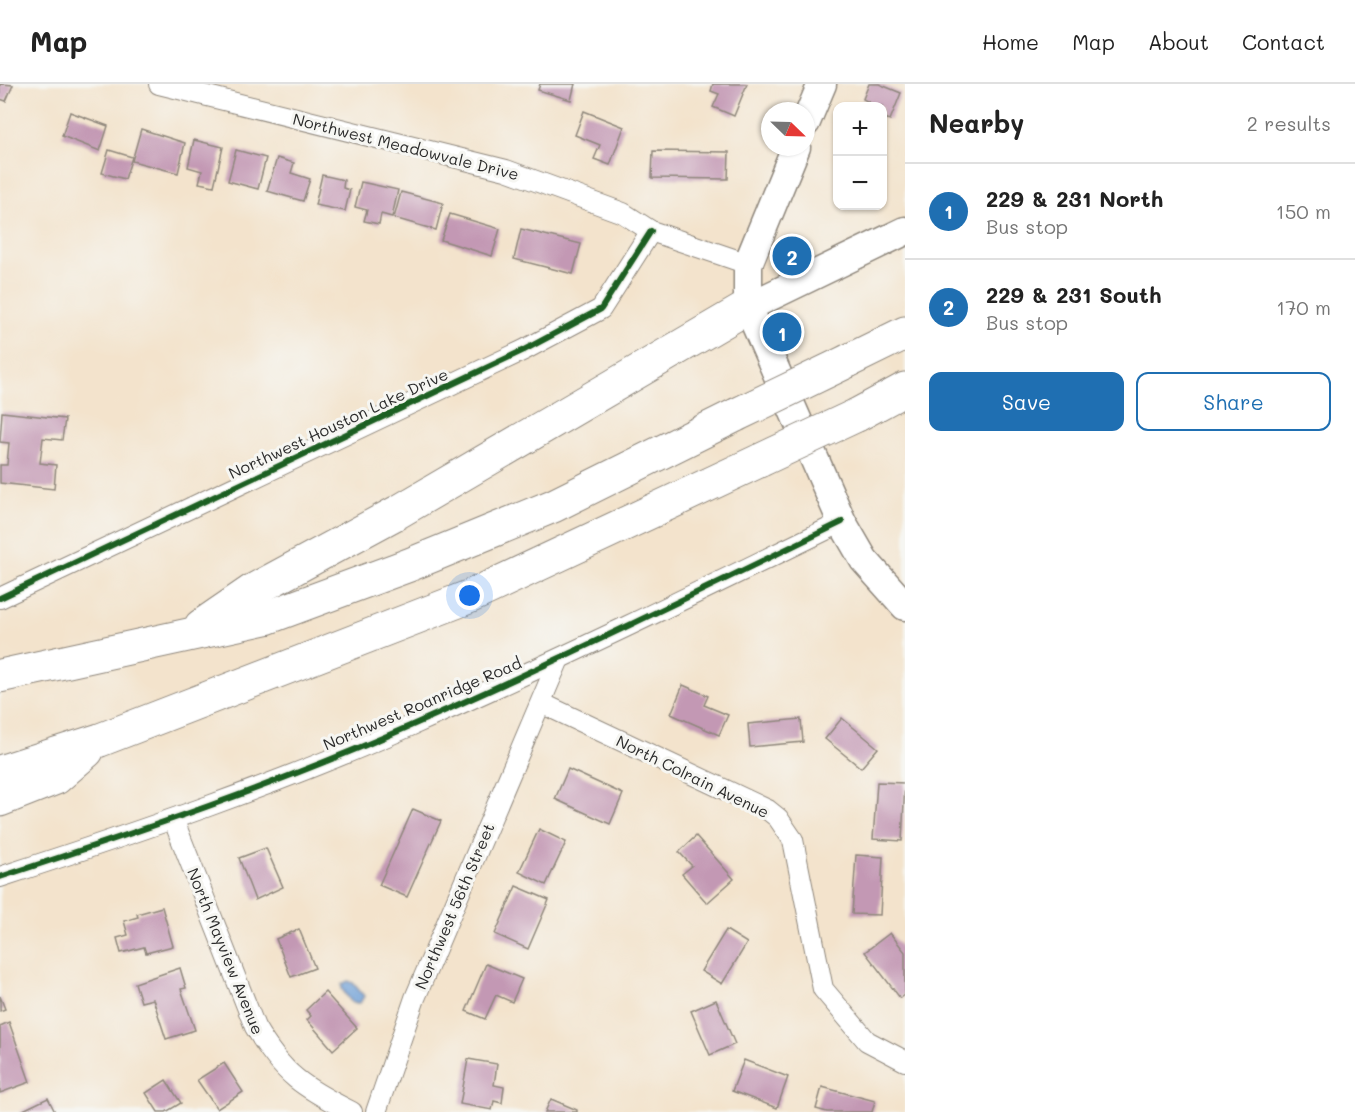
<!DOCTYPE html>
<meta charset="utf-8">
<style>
body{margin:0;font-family:Mali,sans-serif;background:#f2f2f2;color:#222}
.controls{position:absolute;right:18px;top:18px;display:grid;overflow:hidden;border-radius:12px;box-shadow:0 2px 4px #0004}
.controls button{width:54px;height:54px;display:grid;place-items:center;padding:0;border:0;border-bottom:2px solid #e0e0e0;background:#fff;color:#222;font:30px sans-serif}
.compass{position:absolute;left:761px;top:18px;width:54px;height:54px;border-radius:50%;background:#fff;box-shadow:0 2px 4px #0004;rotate:113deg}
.you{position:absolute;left:470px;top:512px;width:21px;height:21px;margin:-15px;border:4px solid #fff;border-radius:50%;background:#1a73e8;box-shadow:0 0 0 9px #1a73e833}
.badge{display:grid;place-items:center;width:39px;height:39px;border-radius:50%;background:#1f6fb2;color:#fff;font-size:20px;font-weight:700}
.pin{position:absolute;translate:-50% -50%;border:3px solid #fff;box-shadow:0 2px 6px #0006}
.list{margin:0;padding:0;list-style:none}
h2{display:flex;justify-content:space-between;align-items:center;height:78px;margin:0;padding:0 24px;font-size:26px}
h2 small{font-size:20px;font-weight:400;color:#767676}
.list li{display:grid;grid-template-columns:39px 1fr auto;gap:18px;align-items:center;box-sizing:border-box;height:96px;padding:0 24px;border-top:2px solid #e0e0e0}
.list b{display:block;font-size:22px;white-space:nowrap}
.list p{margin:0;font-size:20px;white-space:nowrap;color:#767676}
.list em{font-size:20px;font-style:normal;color:#767676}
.actions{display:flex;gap:12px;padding:18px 24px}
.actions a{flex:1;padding:14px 0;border:2px solid #1f6fb2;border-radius:12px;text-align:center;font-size:21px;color:#1f6fb2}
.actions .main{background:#1f6fb2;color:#fff}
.map{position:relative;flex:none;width:905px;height:1028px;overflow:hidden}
header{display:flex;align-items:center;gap:36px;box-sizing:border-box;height:84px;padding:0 30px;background:#fff;border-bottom:2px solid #e0e0e0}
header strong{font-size:28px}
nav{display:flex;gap:33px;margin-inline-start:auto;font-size:21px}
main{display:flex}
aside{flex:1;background:#fff}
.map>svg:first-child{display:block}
</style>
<header>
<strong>Map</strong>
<nav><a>Home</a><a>Map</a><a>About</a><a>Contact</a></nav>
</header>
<main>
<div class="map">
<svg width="905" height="1028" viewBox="0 0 905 1028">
<rect width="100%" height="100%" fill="#f6f6f2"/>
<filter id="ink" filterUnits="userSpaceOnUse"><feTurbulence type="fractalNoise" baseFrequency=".0167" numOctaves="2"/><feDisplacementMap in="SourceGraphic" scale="12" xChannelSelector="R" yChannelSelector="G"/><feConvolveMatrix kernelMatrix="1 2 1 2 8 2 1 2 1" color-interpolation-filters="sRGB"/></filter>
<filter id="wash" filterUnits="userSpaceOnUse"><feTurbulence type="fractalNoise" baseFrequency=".008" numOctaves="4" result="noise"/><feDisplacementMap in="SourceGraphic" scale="24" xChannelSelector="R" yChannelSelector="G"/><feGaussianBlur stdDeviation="1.35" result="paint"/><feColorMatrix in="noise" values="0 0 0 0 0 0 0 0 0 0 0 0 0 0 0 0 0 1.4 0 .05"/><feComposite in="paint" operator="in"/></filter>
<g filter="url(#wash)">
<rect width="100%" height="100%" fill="#f3e3cc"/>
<path fill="#6b9cd5" stroke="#4b6480" stroke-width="1.5" d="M348,897L353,899L364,912L360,919H352L342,905V900Z"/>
<g id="blocks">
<g fill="#c398b4">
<path d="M0,0L13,1L6,17L0,15Z"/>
<path d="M540,0H575L571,16L538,6Z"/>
<path d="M713,0H747L734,32L713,23L719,10L711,7Z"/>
<path d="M869,0H879L901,9L890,36L882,33V22H867L869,18L863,15Z"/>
<path d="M584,27L624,43L610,81L594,75L600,61L575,51Z"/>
<path d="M70,28L108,42L100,67L62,52Z"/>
<path d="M141,45L185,59L178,89L132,77Z"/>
<path d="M194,56L223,63L214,102L199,99L202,87L188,83Z"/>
<path d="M109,66L132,73L125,95L102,89Z"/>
<path d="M236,66L266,74L258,105L228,97Z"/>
<path d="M653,67L729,68L728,95L652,94Z"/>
<path d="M277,74L294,79L291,89L310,95L303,117L267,107Z"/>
<path d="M322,91L344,96L343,104L350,106L345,127L315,121Z"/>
<path d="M361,98L398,106L392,133L381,130L379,140L364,137L367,126L355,123Z"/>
<path d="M401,108L443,119L436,146L394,134Z"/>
<path d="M450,130L500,145L492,172L441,156Z"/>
<path d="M521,145L581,160L573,190L514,175Z"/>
<path d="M2,328L65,335L62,356L43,354L40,379L56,381L54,405L0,399V381H7L9,359L0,358Z"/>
<path d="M683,601L708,612L704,621L728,631L719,651L671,630Z"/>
<path d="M842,634L878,664L861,684L825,655Z"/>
<path d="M801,635L803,658L750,663L748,640Z"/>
<path d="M568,685L623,710L610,740L555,715Z"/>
<path d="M877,698L905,699L902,757L873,755Z"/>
<path d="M413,725L441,737L407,813L379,801Z"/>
<path d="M539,745L566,758L546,801L519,788Z"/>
<path d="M696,752L734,795L707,819L682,790L692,782L679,768Z"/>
<path d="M266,764L283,803L255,816L239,774Z"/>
<path d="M856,771L883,773L880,831L852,830Z"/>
<path d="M516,802L549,816L528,865L495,850Z"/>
<path d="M162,823L173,862L146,869L144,863L121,869L117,854L128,851L124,837L138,833L137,830Z"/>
<path d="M299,845L315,884L291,893L276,855Z"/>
<path d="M726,846L747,859L722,900L701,887Z"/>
<path d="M890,849L905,868V910L900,914L865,868Z"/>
<path d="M486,880L522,895L512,918L496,911L485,935L466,927Z"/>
<path d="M180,884L186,904L181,905L195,946L166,955L153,915L141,918L135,899Z"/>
<path d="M325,908L357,944L333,966L307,936L311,932L306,926Z"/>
<path d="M0,912L5,925L0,927Z"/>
<path d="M716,916L735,960L710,971L691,927Z"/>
<path d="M9,938L30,998L0,1009V942Z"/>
<path d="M468,975L497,980L494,1001L504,1003L502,1019L494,1017L492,1026L460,1020Z"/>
<path d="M744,976L788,993L777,1024L732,1007Z"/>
<path d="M224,979L243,1008L217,1025L197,996Z"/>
<path d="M166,996L181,1019L166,1028H158L146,1009Z"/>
<path d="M822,1003L875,1017L872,1028H827L816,1025Z"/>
<path d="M48,1014L55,1028H19Z"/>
<path d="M551,1015L577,1026V1028H545Z"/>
</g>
</g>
</g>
<g filter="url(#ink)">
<use href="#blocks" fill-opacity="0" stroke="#8f877c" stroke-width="1.5"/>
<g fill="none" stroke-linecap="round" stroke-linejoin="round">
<defs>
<g id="street">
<path d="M159,0L506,86L623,129L651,147L748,180"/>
<path d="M0,514L524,266L601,225L651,147"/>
<path d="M541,619L768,726L778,734L793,756L823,905L867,957L905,977"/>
<path d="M174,737L255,943C283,991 304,1004 352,1028"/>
<path d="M0,793C138,748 276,701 410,642C556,578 699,508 842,438"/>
<path d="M376,1028L415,914L559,575"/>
</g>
<g id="secondary">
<path d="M806,38L822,0"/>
<path d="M796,63L748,180V223L842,438L864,476L905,522"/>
<path d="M748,223L905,147"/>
</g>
<g id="highway">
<path d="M848,277L905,249"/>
<path d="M857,331L905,305"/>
<path d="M201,542L252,507L398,428L748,223"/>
<path d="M0,592L266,534L409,481L553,422L736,331"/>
<path d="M0,688L100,656L471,512L761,376"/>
<path d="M0,716L56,694L87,667"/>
</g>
</defs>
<use href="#street" stroke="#8f877c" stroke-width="22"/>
<use href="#secondary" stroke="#8f877c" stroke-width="31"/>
<use href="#highway" stroke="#8f877c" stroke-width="35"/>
<use href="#street" stroke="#fff" stroke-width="20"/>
<use href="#secondary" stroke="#fff" stroke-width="28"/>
<use href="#highway" stroke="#fff" stroke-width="33"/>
<defs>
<g id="highway-bridge">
<path d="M736,331L848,277"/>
<path d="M761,376L857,331"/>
</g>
</defs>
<use href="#highway-bridge" stroke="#8f877c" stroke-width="35" stroke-linecap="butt"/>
<use href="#highway-bridge" stroke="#fff" stroke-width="33"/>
<defs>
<g id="cycleway">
<path d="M0,514L524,266L601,225L651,147"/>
<path d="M0,793C138,748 276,701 410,642C556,578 699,508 842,438"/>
</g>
</defs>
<use href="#cycleway" stroke="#f6f6f2" stroke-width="10"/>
<use href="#cycleway" stroke="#1b5e20" stroke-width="6"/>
</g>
</g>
<g text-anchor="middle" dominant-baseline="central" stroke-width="6" stroke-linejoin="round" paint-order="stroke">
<g font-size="16" fill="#2b2b2b" stroke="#f6f6f2">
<text transform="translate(406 62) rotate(14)">Northwest Meadowvale Drive</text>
<text transform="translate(338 339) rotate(-25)">Northwest Houston Lake Drive</text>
<text transform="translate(422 619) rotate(-23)">Northwest Roanridge Road</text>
<text transform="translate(693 692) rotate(26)">North Colrain Avenue</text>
<text transform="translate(454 822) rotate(-67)">Northwest 56th Street</text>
<text transform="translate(226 867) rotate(68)">North Mayview Avenue</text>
</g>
</g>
</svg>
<div class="controls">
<button>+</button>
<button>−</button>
</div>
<svg class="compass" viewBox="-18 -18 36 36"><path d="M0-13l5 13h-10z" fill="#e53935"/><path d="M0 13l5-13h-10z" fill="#767676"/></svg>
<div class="you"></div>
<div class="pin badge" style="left:782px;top:248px">1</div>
<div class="pin badge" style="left:792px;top:172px">2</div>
</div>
<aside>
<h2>Nearby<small>2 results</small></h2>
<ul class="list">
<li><span class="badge">1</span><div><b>229 &amp; 231 North</b><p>Bus stop</p></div><em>150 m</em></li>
<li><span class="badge">2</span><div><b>229 &amp; 231 South</b><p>Bus stop</p></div><em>170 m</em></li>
</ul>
<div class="actions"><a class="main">Save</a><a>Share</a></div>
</aside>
</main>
